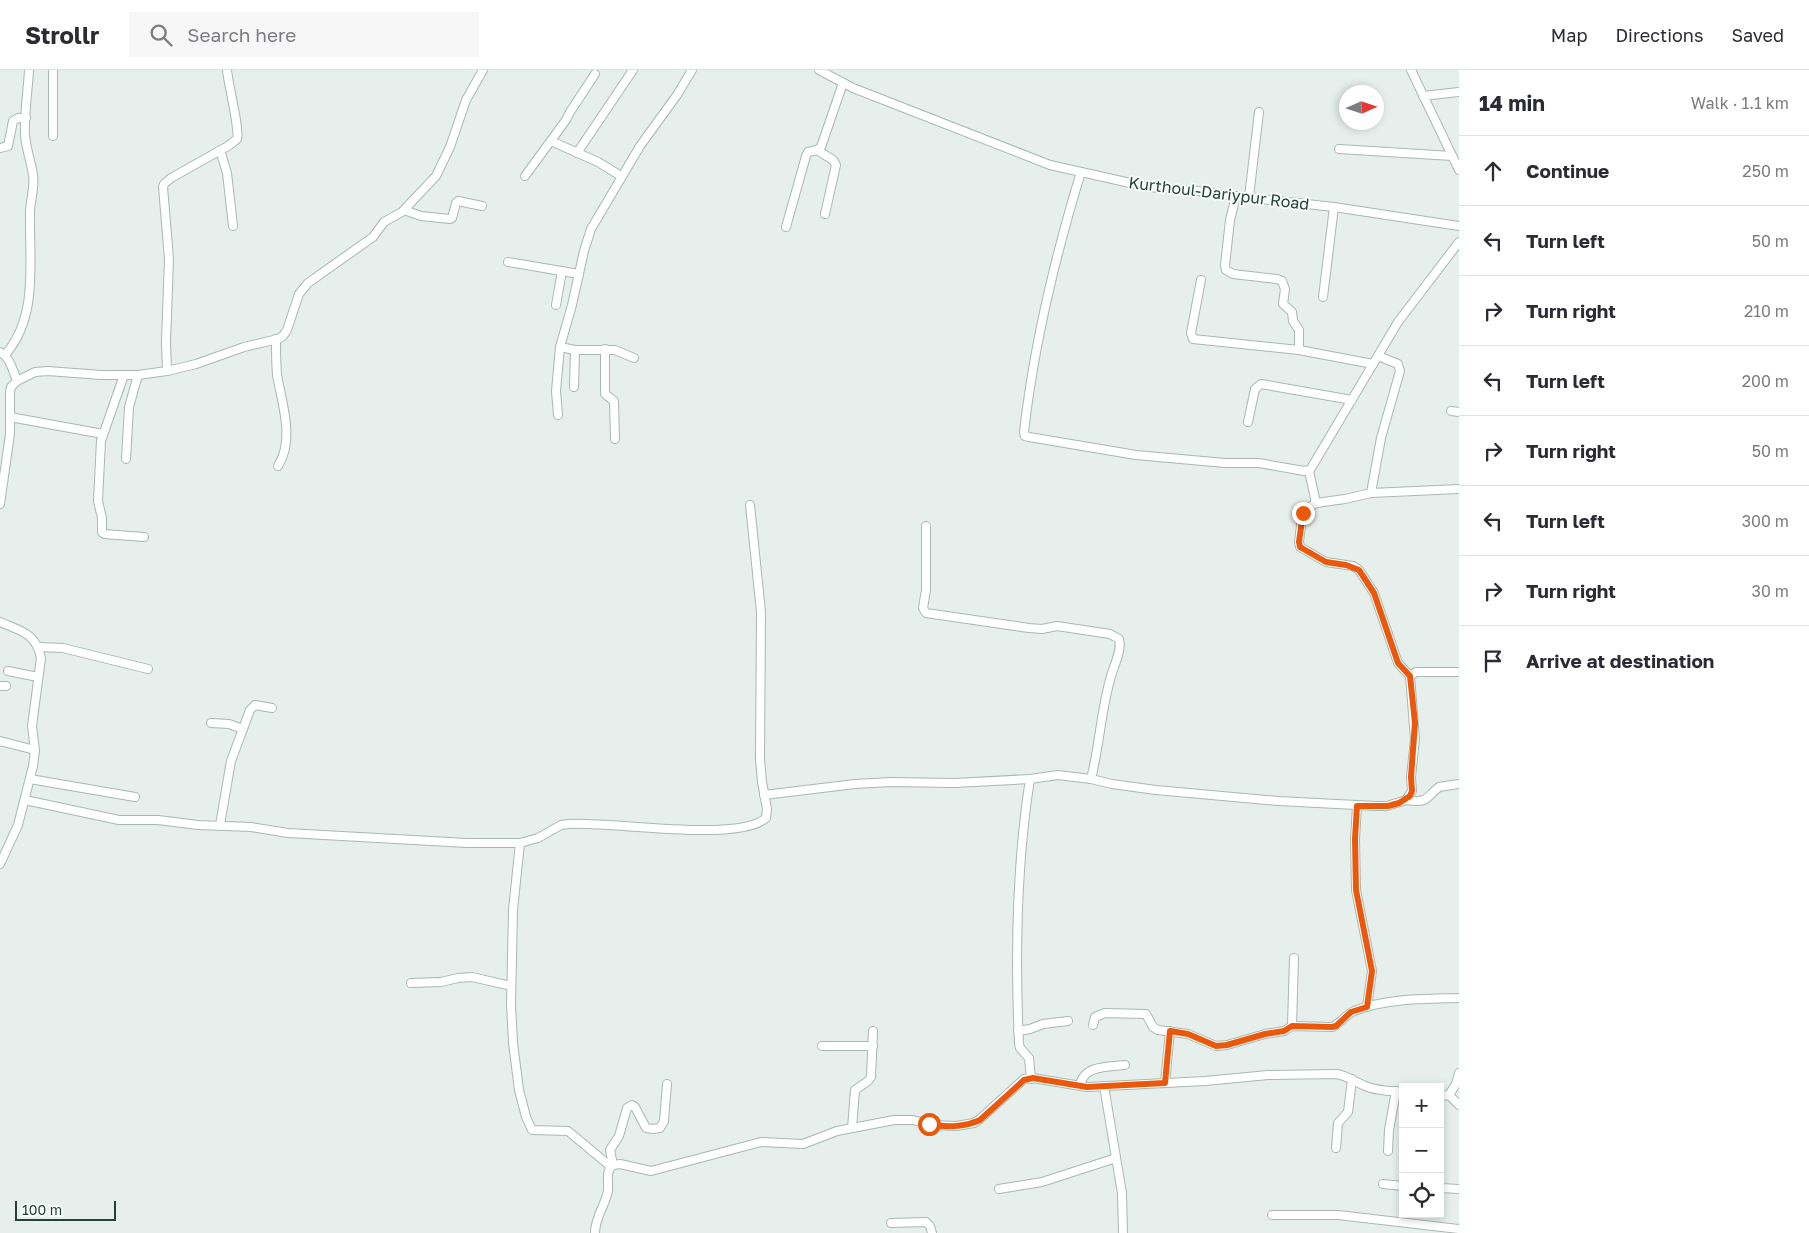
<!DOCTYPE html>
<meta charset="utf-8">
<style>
body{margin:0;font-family:"Golos Text",sans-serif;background:#f7f7f7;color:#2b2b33}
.controls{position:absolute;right:15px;bottom:15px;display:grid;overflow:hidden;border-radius:0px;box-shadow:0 2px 8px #0003}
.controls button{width:45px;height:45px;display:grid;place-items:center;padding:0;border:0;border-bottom:1px solid #e1e1e2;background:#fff;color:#2b2b33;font:25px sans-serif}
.compass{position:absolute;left:1339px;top:15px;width:45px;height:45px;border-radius:50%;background:#fff;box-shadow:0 2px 8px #0003;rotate:87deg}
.scale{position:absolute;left:15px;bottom:12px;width:101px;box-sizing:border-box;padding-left:5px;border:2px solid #24423a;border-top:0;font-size:14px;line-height:18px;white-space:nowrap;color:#24423a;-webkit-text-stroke:4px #f7fbf9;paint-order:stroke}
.stop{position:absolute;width:15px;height:15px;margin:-11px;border:4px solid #ea580c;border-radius:50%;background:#fff}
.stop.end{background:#ea580c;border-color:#fff;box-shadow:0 1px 5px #0008}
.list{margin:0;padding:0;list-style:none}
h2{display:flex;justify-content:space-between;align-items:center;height:65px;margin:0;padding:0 20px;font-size:21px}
h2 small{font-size:16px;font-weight:400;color:#7c7c81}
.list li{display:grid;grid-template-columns:32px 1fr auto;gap:15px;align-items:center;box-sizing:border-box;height:70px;padding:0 20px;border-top:1px solid #e1e1e2}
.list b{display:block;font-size:19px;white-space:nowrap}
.list em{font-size:16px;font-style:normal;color:#7c7c81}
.icon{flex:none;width:28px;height:28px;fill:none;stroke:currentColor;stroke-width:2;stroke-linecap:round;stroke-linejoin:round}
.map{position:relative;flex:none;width:1459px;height:1163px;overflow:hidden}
header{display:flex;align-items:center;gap:30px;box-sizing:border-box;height:70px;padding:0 25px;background:#fff;border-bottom:1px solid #e1e1e2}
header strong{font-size:24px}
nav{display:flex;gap:28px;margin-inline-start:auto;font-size:18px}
.search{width:350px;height:45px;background:#f7f7f7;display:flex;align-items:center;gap:12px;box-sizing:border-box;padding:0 18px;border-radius:0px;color:#7c7c81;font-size:19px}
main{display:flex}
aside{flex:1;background:#fff}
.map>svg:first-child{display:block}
</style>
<header>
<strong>Strollr</strong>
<div class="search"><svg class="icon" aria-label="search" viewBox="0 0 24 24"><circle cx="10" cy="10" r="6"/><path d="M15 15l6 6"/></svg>Search here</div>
<nav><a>Map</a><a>Directions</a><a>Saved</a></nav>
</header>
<main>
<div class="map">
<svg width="1459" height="1163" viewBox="0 0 1459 1163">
<rect width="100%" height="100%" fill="#e6efeb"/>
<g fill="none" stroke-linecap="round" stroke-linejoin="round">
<defs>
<g id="minor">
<path d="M819,0L853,18L1050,95L1148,117L1198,121L1233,126L1334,137L1459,156"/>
<path d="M1411,0L1459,100"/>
<path d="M1423,26L1459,22"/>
<path d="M53,66V0"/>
<path d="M551,71L598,92L621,106"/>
<path d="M0,78L8,76L13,51L18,48H26"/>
<path d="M1339,79L1452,86"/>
<path d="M220,80L227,103L233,156"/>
<path d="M817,80L833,90L836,95L825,144"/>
<path d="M577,83L633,0"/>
<path d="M1081,102C1055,187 1034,274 1024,362L1025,366L1029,367L1136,385L1225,393H1259L1304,401L1310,400L1398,252L1459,172"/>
<path d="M525,106L566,50L570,42L595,4"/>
<path d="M1236,126L1230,150L1225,195L1226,200L1233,204L1277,209L1282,211L1285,219L1283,234L1292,242L1293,251L1299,260V280"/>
<path d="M1249,127L1259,42"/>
<path d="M404,140L421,146L450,149L452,148L456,133L458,131L482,136"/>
<path d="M786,157L806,86L808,82L817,80L821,77L843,13"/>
<path d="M508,192L579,204"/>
<path d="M1201,210L1191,263L1193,269L1299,280L1373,294"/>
<path d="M1323,227L1334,137"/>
<path d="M556,235L562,201"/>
<path d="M276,269C276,281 276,293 277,305C282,334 295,369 278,396"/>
<path d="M560,277L575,280H615L634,288"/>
<path d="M605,279V324L614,331L615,369"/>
<path d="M0,282C10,287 13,301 17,311"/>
<path d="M5,285C39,246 29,191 30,143C30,131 35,118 33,105C31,91 26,79 25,65C24,43 28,21 29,0"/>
<path d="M167,301L166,272L169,189L163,117L164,114L171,108L228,76L237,69C240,60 228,13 227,0"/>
<path d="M124,305L101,371L98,431L102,448V462L104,464L144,467"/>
<path d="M574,317L575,280"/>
<path d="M1451,341L1459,342"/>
<path d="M558,345L556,321L560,277L572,235L584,181L591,159L640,76L677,25L692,0"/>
<path d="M10,347L103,364"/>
<path d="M1248,352L1255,319L1261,314L1352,330"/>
<path d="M126,389L129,337L138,305"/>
<path d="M1309,401L1316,433"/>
<path d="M1371,423L1381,368L1400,301L1398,294L1378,286"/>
<path d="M0,434L10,364V322L11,317L17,311L35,302L48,301L101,305H138L167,301L196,294L244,277L278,269L283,266L287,260L299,224L308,213L373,167L384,152L402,142L436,106L450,77L466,30L483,0"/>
<path d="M926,456V520L923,538L926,543L1029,558L1042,559L1057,556L1110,564L1119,569C1122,580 1115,593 1112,603C1101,637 1100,674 1091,709"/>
<path d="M0,552C21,561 36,563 41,588L32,656L35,680L33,696L18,755L0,794"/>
<path d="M39,577L63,578L148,599"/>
<path d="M8,601L38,607"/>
<path d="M1410,606L1398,593L1374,523L1359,500L1353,496L1326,492L1300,477L1299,472L1302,447L1306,439L1316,433L1345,429L1371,423L1459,419"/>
<path d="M0,616H6"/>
<path d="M211,653L229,654L243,659"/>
<path d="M0,671L35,680"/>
<path d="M30,709L135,727"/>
<path d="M1030,709C1016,797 1015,886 1019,974L1020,978L1029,988L1031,1009"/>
<path d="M764,725L855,714L891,712L954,713L1030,709L1058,705L1091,709L1112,714L1156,720L1278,731L1376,736H1387L1406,730L1412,721L1411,707L1415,669L1410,606L1416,602H1459"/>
<path d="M25,730L119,750H158L198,755L251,757L288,763L467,773H520L538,768L561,755L569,754C611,751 737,773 766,748L767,739L762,712L760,689L761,542L750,435"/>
<path d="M1406,730C1429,733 1424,729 1439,717L1459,714"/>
<path d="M1357,736L1355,769L1356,820L1372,901L1367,937"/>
<path d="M220,755L231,691L250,640L255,635L272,638"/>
<path d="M520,773L513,840L511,934L513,973L519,1020L526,1047L532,1060L568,1061L610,1096"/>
<path d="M411,913L441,912L458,908L472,907L511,916"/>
<path d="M1093,955L1095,947L1105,943L1146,944L1153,957L1158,960L1188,964L1216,976L1227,975L1265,964L1284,961L1292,956L1332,957C1340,954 1345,945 1354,941C1386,928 1425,929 1459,928"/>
<path d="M1292,956L1294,888"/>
<path d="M1018,961L1030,959L1043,954L1068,951"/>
<path d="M822,976H873"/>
<path d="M1165,1013L1170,961"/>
<path d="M1080,1016C1083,995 1108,997 1125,995"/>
<path d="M1104,1016L1122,1123L1123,1163"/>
<path d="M1449,1025L1459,1035"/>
<path d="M1440,1026L1449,1025L1456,1014L1459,1003"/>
<path d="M852,1058L855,1020L868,1011L871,1007L873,961"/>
<path d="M1336,1078L1338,1053L1348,1042L1352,1009"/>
<path d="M1388,1081L1389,1060L1396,1021"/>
<path d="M613,1095L610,1080L619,1066L627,1038L632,1035L635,1037L646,1058L653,1059L660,1058L664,1051L667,1014"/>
<path d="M1383,1114L1403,1116"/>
<path d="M1440,1118L1459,1119"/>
<path d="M999,1119L1042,1112L1116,1088"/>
<path d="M1272,1145H1338L1459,1159"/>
<path d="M891,1153L926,1152L930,1156L932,1163"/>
<path d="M595,1163C595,1147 605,1136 608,1121C609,1111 605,1102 613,1095L620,1094L651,1101L761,1072L803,1074L837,1061L894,1050H913L932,1055L956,1056L974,1053L980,1049L1024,1009L1033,1008L1087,1017L1205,1011L1268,1005L1337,1004C1347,1006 1354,1011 1363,1015C1375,1021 1390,1021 1403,1022"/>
</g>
</defs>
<use href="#minor" stroke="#a8b8b2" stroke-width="10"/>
<use href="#minor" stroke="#fff" stroke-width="8"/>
</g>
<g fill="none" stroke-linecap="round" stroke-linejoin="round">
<path stroke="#ea580c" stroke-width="6" d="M929,1054C945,1058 965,1057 980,1050L1024,1010L1033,1008L1087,1017L1165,1013L1170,961L1188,964L1216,976L1227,975L1265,964L1284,961L1292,956L1332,957L1336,956L1351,942L1367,937L1372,901L1356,820L1355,769L1357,736H1388L1399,733L1410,726L1412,721L1411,707L1415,653L1410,606L1398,593L1374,523L1359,500L1346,495L1326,492L1300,477L1299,472L1303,443"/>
</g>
<g text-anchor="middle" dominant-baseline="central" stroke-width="4" stroke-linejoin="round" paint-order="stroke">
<g font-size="16" fill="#24423a" stroke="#f7fbf9">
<text transform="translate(1219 123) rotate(7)">Kurthoul-Dariypur Road</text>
</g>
</g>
</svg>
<div class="controls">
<button>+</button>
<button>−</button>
<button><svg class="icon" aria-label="locate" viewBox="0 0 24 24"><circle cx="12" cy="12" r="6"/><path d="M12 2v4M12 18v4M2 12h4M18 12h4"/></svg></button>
</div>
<svg class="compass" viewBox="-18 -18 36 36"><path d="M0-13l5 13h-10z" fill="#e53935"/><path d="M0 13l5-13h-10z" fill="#7c7c81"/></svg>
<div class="scale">100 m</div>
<div class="stop" style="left:929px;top:1054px"></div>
<div class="stop end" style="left:1303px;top:443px"></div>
</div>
<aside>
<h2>14 min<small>Walk · 1.1 km</small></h2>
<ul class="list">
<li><svg class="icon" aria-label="ahead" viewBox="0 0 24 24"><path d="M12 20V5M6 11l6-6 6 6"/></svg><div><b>Continue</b></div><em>250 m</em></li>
<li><svg class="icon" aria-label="left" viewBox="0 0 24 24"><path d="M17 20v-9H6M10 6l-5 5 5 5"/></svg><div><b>Turn left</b></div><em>50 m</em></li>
<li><svg class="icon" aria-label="right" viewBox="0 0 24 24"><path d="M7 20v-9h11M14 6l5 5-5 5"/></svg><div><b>Turn right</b></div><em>210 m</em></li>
<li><svg class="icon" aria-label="left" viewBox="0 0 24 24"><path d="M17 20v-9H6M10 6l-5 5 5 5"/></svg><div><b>Turn left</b></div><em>200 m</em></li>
<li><svg class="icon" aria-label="right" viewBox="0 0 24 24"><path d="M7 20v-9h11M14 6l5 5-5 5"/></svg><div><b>Turn right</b></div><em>50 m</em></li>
<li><svg class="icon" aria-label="left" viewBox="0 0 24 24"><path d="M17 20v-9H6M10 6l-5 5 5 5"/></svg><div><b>Turn left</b></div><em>300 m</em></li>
<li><svg class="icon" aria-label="right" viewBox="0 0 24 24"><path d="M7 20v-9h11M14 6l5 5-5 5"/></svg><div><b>Turn right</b></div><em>30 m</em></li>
<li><svg class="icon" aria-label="arrive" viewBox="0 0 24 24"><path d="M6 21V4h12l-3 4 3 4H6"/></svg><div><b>Arrive at destination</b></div></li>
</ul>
</aside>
</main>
